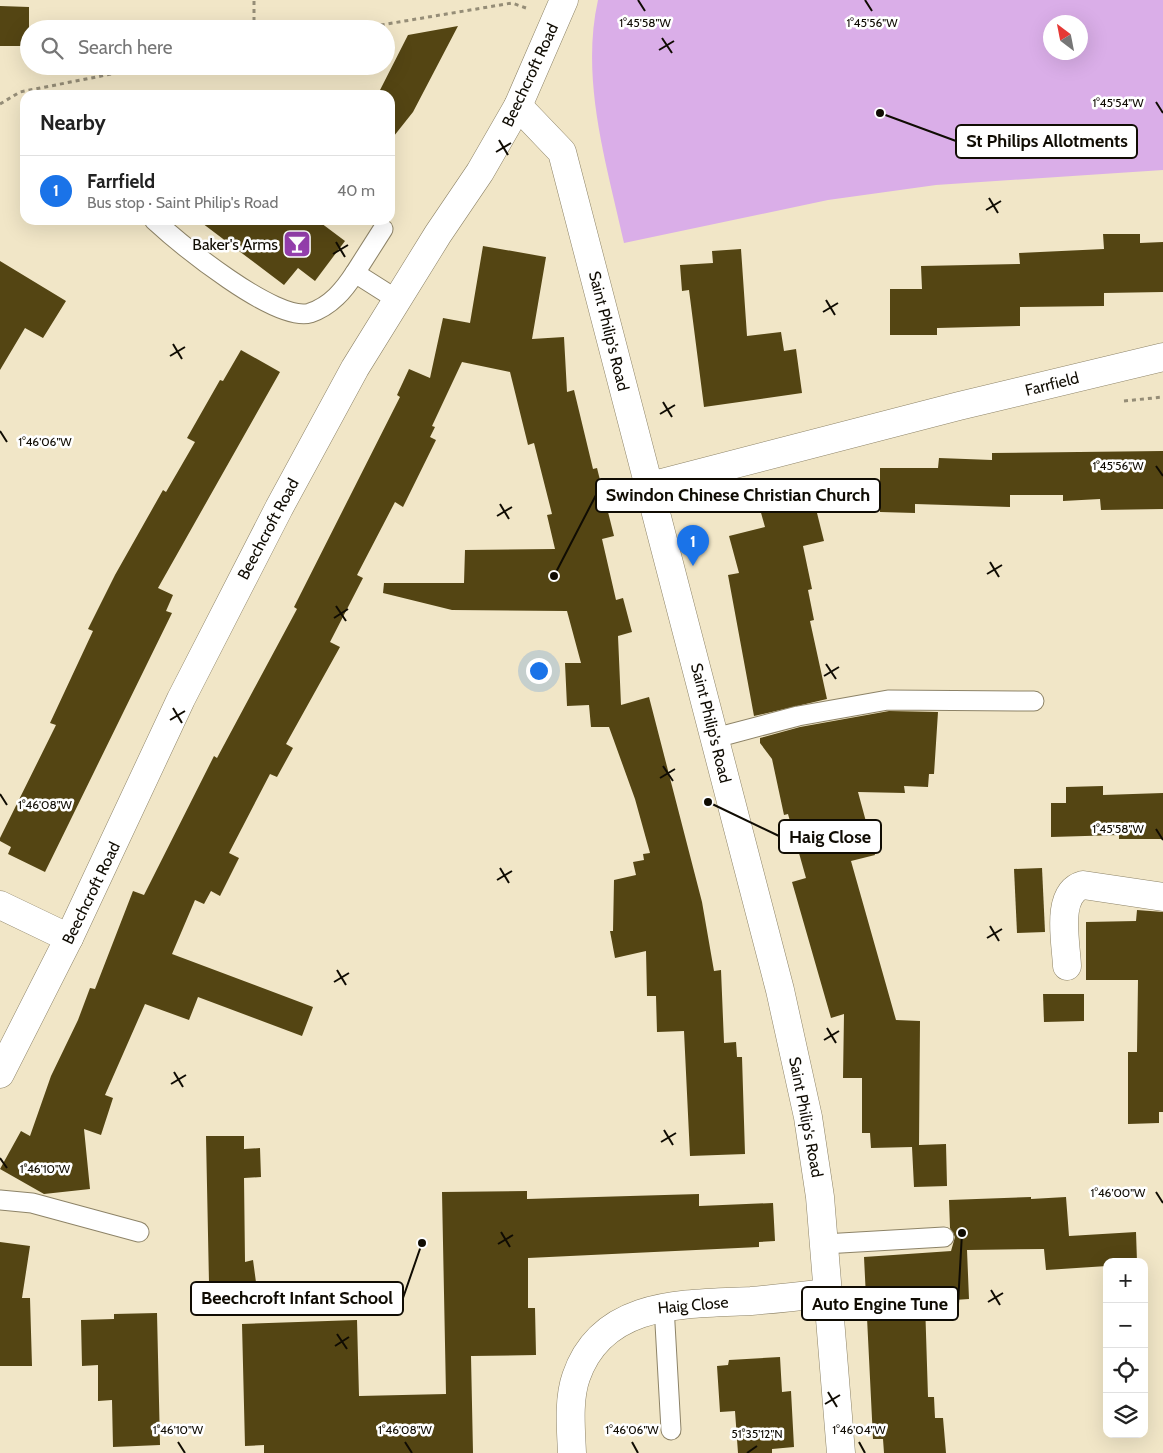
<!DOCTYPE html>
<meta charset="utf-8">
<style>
body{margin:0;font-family:Cabin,sans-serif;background:#f6f6f6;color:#222}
.controls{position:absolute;right:15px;bottom:15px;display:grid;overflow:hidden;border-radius:10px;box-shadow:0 5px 20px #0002}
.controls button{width:45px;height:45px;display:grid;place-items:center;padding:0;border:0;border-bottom:1px solid #e0e0e0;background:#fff;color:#222;font:25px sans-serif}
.compass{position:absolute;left:1043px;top:15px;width:45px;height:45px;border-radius:50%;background:#fff;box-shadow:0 5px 20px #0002;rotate:328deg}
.you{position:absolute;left:538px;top:670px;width:18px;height:18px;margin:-12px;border:4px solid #fff;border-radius:50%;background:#1a73e8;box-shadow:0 0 0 8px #1a73e833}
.badge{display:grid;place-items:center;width:32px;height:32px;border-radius:50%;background:#1a73e8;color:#fff;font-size:16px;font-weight:700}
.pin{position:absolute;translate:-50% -41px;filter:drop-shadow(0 1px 2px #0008)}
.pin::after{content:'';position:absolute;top:26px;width:18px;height:15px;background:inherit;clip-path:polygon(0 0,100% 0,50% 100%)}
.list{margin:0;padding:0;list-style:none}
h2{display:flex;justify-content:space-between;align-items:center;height:65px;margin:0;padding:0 20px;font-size:21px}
h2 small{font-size:16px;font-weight:400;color:#767676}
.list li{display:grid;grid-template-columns:32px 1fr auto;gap:15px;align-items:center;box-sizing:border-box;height:70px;padding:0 20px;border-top:1px solid #e0e0e0}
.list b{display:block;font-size:19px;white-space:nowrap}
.list p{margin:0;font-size:16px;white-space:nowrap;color:#767676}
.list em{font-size:16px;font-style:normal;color:#767676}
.icon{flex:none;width:28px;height:28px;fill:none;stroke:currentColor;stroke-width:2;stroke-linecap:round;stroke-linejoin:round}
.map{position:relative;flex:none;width:1163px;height:1453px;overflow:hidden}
.search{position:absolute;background:#fff;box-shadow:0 5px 20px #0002;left:20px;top:20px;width:375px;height:55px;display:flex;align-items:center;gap:12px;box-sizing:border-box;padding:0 18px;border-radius:28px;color:#767676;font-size:19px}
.panel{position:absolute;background:#fff;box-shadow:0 5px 20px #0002;left:20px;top:90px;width:375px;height:135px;border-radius:15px}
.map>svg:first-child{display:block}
</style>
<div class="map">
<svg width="1163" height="1453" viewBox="0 0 1163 1453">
<rect width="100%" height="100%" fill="#f1e6c7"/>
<path fill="#daaee8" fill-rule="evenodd" d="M598,0H1163V170L936,185L828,200L624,243C607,165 580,80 598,0ZM1050,22H1080V52H1050Z"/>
<g fill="#544513">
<path d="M0,6L29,7V46H0Z"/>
<path d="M458,26L413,112L390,141V95L378,94L408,35Z"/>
<path d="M198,220H317L345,241L315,281L298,268L284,285Z"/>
<path d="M1103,234H1140V243L1163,242V292L1104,293V306L1020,307V326L937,328V335H890V289H922L921,266L1020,264L1019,253L1104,249Z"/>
<path d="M483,246L546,257L532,339L564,337L567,392L574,390L593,469L597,468L614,536L602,539L616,600L623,598L632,632L618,636L621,705L649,697L702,902L714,971L721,970L724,1043L736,1042L737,1057H742L745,1154L690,1156L684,1031L657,1032L656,996H647L646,951L615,958L610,931H613L614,880L636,875L633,862L644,860L643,854L650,853L635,799L609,727H591L589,705L567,706L565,663H581L567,611L452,610L383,593L384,583H464L465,550L555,549L547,515L552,514L534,443L528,445L510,372L462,362L432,426L435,427L430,437L436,440L403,507L395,502L357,575L363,578L330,642L340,647L286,744L293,748L277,777L270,774L229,853L239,858L220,896L211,891L204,904L195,900L172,954L313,1007L302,1036L198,997L189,1020L145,1004L105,1095L113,1098L101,1135L84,1129L90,1189L44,1194L0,1169L21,1131L30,1136L51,1076L78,1020L90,988L95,989L133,891L144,895L214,756L217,758L297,609L294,607L400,397L397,395L409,369L430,378L443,318L470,323Z"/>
<path d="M741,249L747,336L781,332L784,351L796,349L802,393L704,407L689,290L682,291L680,265L713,263L712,251Z"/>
<path d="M0,261L66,301L43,338L25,328L0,370Z"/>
<path d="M241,350L280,372L158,588L173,595L166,611L172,613L45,872L8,854L11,847L0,841V838L56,725L50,723L93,631L88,629L115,575L163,490L166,492L195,442L187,438L220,380L223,381Z"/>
<path d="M1163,451V509L1101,510L1100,499L1063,501V495H1010V507L915,504V513L880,512V468H938L939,458L992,460V453Z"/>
<path d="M811,489L824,541L803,546L812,589L808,590L814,620L810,621L827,699L754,716L728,575L739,573L729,536L765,527L758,502Z"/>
<path d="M889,711L938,712L934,774H929L928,787L904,786L905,793L858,792L875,855L851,861L896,1020L920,1021L919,1145L946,1144L947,1186L914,1187L912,1147L871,1148L870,1133H862V1078H843L844,1014L831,1018L792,882L806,878L788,814L784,815L772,759L760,743V738L800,727Z"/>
<path d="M1103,786V795L1163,793V839H1119V835L1051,837V803H1066V787Z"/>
<path d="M1042,868L1045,932L1017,933L1014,869Z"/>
<path d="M1137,910L1163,912V1112H1159V1123L1128,1124V1052H1137L1138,980H1086V922L1136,921Z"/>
<path d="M1043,994H1084V1021L1044,1022Z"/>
<path d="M206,1136H244V1149L260,1148L261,1177L244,1178L245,1262L253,1260L258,1297L212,1303L209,1283Z"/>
<path d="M527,1191V1199L699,1194V1206L773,1203L775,1241L759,1242V1247L528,1258V1308H535L536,1355L471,1356L473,1453H264V1445L245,1446L242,1324L357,1320L359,1396L446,1394L442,1192Z"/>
<path d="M1031,1197V1199L1066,1197L1069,1236L1136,1232L1137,1262H1107V1266L1046,1270L1044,1249L967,1250L969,1299L925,1302L928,1397H934L935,1418H943L946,1453H884L883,1439H873L864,1257L966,1250L951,1251L955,1237L950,1228L949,1200Z"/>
<path d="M0,1242L30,1246L22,1298H30L32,1366H0Z"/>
<path d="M157,1313L160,1445L113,1447L112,1400L98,1401V1365L82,1366L81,1320L114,1319V1314Z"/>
<path d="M780,1357L782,1392L791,1391L794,1447L772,1449V1453H738L735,1411L720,1412L717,1366L728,1365L729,1360Z"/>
</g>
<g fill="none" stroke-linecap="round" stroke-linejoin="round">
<defs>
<g id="service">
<path d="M154,220C180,244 276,323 310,313C331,306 344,290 355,273L396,299"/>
<path d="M355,273L383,229"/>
<path d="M715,738L798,716L888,700L1034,701"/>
<path d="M0,1200L32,1203L139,1232"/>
<path d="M824,1244L944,1237"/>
<path d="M664,1306L671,1430"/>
</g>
<g id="minor">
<path d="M518,106L562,152L780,990L808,1117L820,1197L841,1453"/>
<path d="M650,486L959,406L1163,357"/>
<path d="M0,905L69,938"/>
<path d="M1067,966C1066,942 1055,893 1083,885L1163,897"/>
<path d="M572,1453C571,1429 568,1400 576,1377C602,1300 685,1304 751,1301C776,1299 802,1296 827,1293"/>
</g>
<path id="secondary" d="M0,1074L69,938L181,699L279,508L355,368L438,234L480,172L518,106L564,0"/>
</defs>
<use href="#service" stroke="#8d8367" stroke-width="21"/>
<use href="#minor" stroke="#8d8367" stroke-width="29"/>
<use href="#secondary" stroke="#8d8367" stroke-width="29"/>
<g stroke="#958d77" stroke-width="3" stroke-dasharray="4 4" stroke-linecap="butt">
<path d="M254,29V0"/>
<path d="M357,29L512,3L526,8"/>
<path d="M0,104L20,92L152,66"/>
<path d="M1124,401L1163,397"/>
</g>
<use href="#service" stroke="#fff" stroke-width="19"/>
<use href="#minor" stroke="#fff" stroke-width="28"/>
<use href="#secondary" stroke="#fff" stroke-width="28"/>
</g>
<path fill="none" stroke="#100c03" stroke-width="2" d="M638,0L645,11M865,0L872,11M662,38L672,53M659,50L674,41M1156,102L1163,113M499,140L508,155M496,152L511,143M989,198L998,213M986,210L1001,201M336,242L345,257M333,254L348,245M826,300L835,315M823,312L838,303M173,344L182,359M170,356L185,347M663,402L672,417M660,414L675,405M0,431L7,442M1156,466L1163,476M500,504L509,519M497,516L512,507M990,562L999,577M987,574L1002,565M336,606L346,621M334,618L348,609M826,664L836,679M824,676L839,667M173,708L182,723M170,720L185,711M663,766L673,781M660,778L675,769M0,794L7,805M1156,829L1163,840M500,868L509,883M497,880L512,871M990,926L999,941M987,938L1002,929M337,970L346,985M334,982L349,973M827,1028L836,1043M824,1040L839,1031M174,1072L183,1087M171,1084L186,1075M664,1130L673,1145M661,1142L676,1133M0,1158L7,1168M1156,1192L1163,1203M501,1232L510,1247M498,1244L513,1235M991,1290L1000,1305M988,1302L1003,1293M337,1334L347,1349M335,1346L349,1337M828,1392L837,1407M825,1404L840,1395M178,1442L185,1453M405,1442L412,1453M632,1442L638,1453M859,1442L865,1453M747,1453L757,1446"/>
<defs>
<symbol id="bar-square" viewBox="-11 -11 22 22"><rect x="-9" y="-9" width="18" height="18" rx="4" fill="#933eab" stroke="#fff"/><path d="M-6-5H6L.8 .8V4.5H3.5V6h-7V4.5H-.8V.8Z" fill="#fff"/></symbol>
</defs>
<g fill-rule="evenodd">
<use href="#bar-square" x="281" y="228" width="32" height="32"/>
</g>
<g text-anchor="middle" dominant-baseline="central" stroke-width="5" stroke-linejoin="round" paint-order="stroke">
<g font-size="16" fill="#100c03" stroke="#fff">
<text transform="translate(530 75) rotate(-65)">Beechcroft Road</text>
<text transform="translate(609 331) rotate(76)">Saint Philip's Road</text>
<text transform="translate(1052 384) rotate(-14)">Farrfield</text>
<text transform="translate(268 529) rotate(-62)">Beechcroft Road</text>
<text transform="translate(711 723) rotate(76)">Saint Philip's Road</text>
<text transform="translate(91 893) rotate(-64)">Beechcroft Road</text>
<text transform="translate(806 1117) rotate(79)">Saint Philip's Road</text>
<text transform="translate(693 1305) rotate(-5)">Haig Close</text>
</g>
<g font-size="16" fill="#100c03" stroke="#fff" text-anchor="end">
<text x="278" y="244">Baker's Arms</text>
</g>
</g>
<g font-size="12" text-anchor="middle" fill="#100c03" stroke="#fff" stroke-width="5" stroke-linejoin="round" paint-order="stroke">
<text x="645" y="27">1°45'58"W</text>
<text x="872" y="27">1°45'56"W</text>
<text x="1118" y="107">1°45'54"W</text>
<text x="45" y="446">1°46'06"W</text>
<text x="1118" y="470">1°45'56"W</text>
<text x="45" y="809">1°46'08"W</text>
<text x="1118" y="833">1°45'58"W</text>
<text x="45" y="1173">1°46'10"W</text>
<text x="1118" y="1197">1°46'00"W</text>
<text x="178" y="1434">1°46'10"W</text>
<text x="405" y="1434">1°46'08"W</text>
<text x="632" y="1434">1°46'06"W</text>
<text x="859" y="1434">1°46'04"W</text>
<text x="757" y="1438">51°35'12"N</text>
</g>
<path fill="none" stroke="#100c03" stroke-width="2" d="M880 113L956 141M554 576L596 495M708 802L779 836M422 1243L403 1298M962 1233L958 1304"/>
<g fill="#100c03" stroke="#fff" stroke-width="2">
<circle cx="880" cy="113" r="5"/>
<circle cx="554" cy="576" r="5"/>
<circle cx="708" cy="802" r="5"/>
<circle cx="422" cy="1243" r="5"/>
<circle cx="962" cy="1233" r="5"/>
</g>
<g fill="#fff" stroke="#100c03" stroke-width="2">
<rect x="956" y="125" width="181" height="33" rx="5"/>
<rect x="596" y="479" width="284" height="33" rx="5"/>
<rect x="779" y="820" width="102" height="33" rx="5"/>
<rect x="191" y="1282" width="212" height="33" rx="5"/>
<rect x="802" y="1287" width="156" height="33" rx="5"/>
</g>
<g font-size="18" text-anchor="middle" font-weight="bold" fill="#100c03">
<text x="1047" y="147">St Philips Allotments</text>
<text x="738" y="501">Swindon Chinese Christian Church</text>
<text x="830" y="843">Haig Close</text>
<text x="297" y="1304">Beechcroft Infant School</text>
<text x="880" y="1310">Auto Engine Tune</text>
</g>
</svg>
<div class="controls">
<button>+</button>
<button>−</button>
<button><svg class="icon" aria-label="locate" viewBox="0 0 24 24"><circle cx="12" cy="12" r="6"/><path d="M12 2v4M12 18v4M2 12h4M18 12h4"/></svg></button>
<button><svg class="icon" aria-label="layers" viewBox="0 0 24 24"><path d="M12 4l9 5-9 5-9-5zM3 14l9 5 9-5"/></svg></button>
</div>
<svg class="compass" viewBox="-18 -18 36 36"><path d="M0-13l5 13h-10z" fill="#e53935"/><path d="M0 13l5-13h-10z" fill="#767676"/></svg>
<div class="you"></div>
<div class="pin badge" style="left:693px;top:566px">1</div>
<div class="search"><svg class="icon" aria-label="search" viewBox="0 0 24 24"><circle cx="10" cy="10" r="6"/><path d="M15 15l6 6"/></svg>Search here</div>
<section class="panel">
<h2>Nearby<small></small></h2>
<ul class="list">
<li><span class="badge">1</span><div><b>Farrfield</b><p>Bus stop · Saint Philip's Road</p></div><em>40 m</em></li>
</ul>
</section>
</div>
